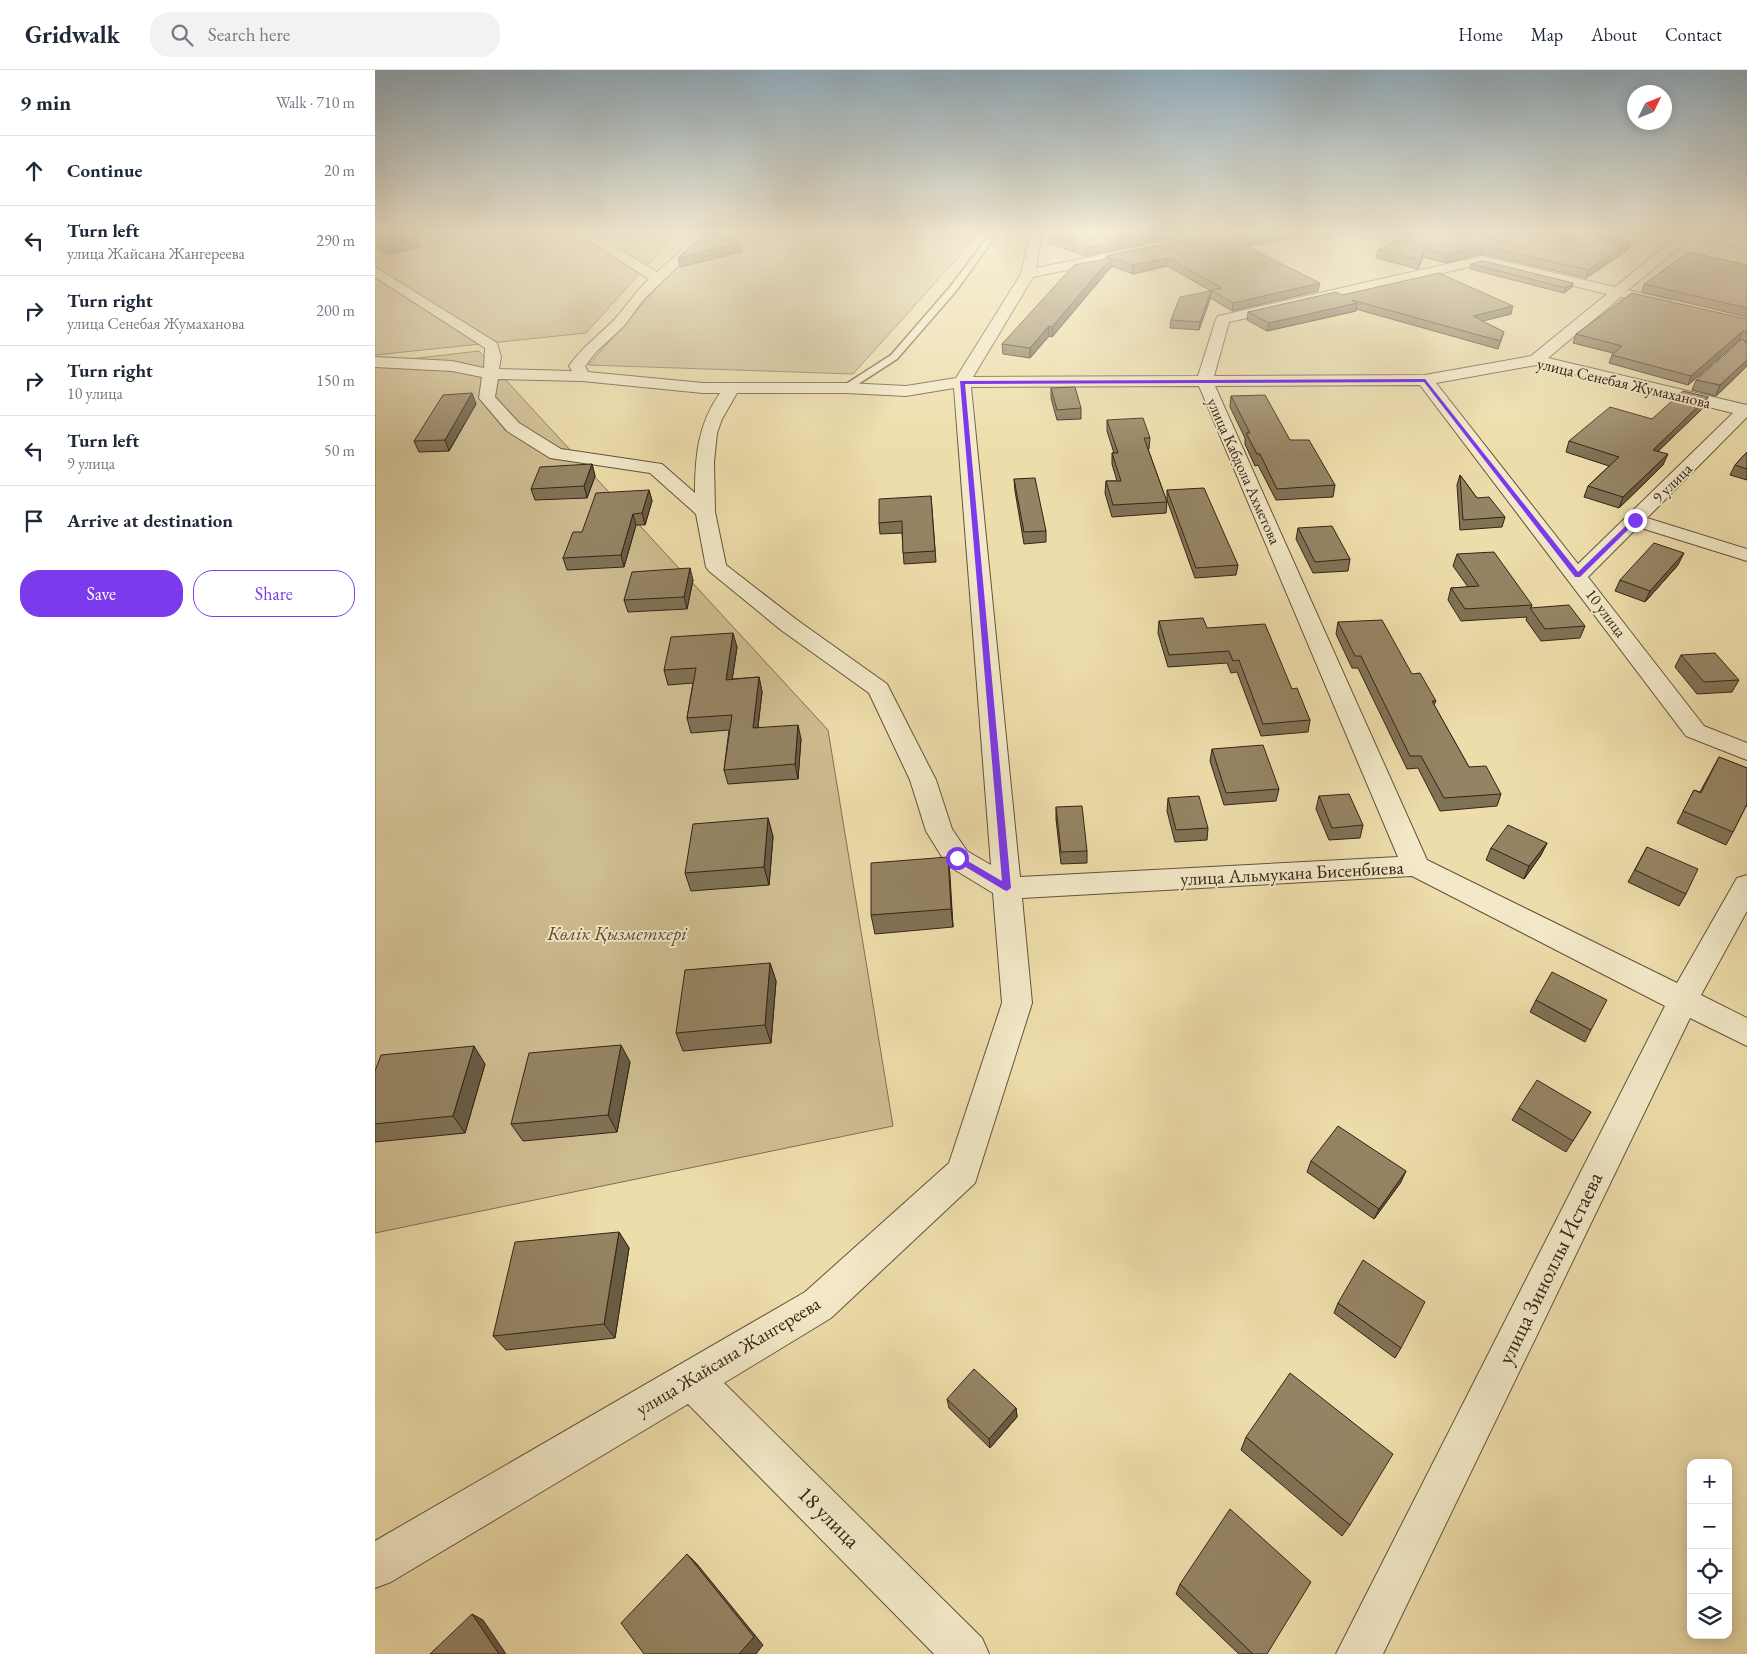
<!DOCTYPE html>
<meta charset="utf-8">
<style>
body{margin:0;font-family:"EB Garamond",serif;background:#f2f2f3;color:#1f2937}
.controls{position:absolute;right:15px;bottom:15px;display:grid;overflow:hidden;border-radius:10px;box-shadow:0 2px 12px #0003}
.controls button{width:45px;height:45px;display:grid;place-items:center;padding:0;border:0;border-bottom:1px solid #e0e1e3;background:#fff;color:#1f2937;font:25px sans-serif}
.compass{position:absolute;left:1252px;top:15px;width:45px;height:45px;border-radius:50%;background:#fff;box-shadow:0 2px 12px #0003;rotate:47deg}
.stop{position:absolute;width:15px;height:15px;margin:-11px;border:4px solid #7c3aed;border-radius:50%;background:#fff}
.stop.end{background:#7c3aed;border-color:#fff;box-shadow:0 1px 5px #0008}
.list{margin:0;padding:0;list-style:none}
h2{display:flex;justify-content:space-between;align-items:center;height:65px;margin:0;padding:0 20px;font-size:21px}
h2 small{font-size:16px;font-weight:400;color:#747a83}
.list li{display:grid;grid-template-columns:32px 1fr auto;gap:15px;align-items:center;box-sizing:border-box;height:70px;padding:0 20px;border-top:1px solid #e0e1e3}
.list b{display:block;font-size:19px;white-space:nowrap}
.list p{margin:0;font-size:16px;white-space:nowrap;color:#747a83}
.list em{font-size:16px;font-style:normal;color:#747a83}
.actions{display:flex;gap:10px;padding:15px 20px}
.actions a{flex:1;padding:11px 0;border:1px solid #7c3aed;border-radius:20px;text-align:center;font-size:18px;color:#7c3aed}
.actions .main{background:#7c3aed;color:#fff}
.icon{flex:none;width:28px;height:28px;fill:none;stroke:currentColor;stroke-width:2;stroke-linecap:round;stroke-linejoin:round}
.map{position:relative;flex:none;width:1372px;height:1584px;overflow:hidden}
header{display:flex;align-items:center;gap:30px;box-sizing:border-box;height:70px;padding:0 25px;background:#fff;border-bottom:1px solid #e0e1e3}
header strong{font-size:24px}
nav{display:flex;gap:28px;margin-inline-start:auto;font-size:18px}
.search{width:350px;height:45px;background:#f2f2f3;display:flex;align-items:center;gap:12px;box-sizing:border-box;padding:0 18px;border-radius:20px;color:#747a83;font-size:19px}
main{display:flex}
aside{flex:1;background:#fff}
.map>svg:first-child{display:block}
</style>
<header>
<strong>Gridwalk</strong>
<div class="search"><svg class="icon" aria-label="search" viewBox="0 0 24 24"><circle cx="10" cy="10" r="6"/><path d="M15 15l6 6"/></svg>Search here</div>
<nav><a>Home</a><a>Map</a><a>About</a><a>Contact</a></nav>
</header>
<main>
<aside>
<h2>9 min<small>Walk · 710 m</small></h2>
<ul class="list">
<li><svg class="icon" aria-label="ahead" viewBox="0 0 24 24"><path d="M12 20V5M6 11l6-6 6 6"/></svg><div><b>Continue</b></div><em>20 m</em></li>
<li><svg class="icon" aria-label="left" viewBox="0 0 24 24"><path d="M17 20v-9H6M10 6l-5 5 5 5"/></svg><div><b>Turn left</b><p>улица Жайсана Жангереева</p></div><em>290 m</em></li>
<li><svg class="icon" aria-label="right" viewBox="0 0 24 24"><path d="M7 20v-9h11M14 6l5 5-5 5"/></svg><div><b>Turn right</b><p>улица Сенебая Жумаханова</p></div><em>200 m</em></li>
<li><svg class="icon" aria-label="right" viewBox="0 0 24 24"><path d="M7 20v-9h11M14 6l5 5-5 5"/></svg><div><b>Turn right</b><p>10 улица</p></div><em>150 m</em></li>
<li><svg class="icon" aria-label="left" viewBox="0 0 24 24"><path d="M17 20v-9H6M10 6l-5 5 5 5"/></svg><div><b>Turn left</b><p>9 улица</p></div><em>50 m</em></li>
<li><svg class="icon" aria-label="arrive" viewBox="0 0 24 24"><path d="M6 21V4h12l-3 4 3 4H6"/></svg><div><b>Arrive at destination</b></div></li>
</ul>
<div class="actions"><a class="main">Save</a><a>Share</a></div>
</aside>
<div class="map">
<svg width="1372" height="1584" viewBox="0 0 1372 1584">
<rect width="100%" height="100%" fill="#edddaa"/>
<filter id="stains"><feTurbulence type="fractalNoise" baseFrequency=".004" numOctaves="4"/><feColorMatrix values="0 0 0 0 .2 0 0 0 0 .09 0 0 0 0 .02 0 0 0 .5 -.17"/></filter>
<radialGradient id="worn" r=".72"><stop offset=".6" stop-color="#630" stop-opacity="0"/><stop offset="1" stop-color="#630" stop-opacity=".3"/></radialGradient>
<g fill="#cebd91" stroke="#827054">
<path d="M0,163H301L211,263L0,285Z"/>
<path d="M331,163H605L478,304L213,295Z"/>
<path d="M104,281L453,660L518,1056L0,1163V293Z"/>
</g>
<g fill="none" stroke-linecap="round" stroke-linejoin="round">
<defs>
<path id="service" d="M616,163H623L581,221L522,289L474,320H468V316L516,285L575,217Z"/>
<path id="minor" d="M202,163H217L282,202L325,163H338L269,229L249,256L222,281L210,296L213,302L328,313H471L531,316L581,308L646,204L655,163H667L661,198L768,176L774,180L768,184L658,207L598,307L823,306L841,249L843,246L848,245L1107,186L1240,217L1306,163H1334L1372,171V179L1317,167L1253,220L1295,230L1297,233L1295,236L1290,237L1246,227L1173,288L1372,335V347L1272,448L1372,479V491L1263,457L1213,507L1329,656L1372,673V690L1311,666L1045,315L840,316L1052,790L1302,913L1362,808L1372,805V841L1326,925L1372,948V976L1315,948L1008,1584H961L1290,936L1037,806L647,828L657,933L600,1113L456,1248L349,1313L607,1568L614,1584H559L313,1334L16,1512L0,1518V1471L430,1222L574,1093L627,933L618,823L572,795L551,761L535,710L494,623L406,560L334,501L331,497L321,444L275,403L175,388L132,361L104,328L107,307L77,301L0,297V287L77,291L109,298L110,278L0,207V197L122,273L126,287L124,299L197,301L194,296C206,278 223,266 238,251C251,237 260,222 274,209ZM1107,194L1232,224L1156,286L1050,305L839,306L854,252ZM1161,295L1358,343L1203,494L1061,313ZM123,309L207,311L328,323H345C323,354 320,386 320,423L287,394L186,379L144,353L120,327ZM824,316L1023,787L645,807L596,317ZM579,318L616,795L592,781L577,759L561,710L512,614L422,550L351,495L340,442L339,392L342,363L347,349L362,323H471L531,326Z"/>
</defs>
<use href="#service" stroke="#63523c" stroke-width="3"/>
<use href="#minor" stroke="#63523c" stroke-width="2"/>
<use href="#service" fill="#f3e9c8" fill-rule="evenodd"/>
<use href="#minor" fill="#f3e9c8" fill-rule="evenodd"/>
</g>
<g fill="#807255" stroke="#352317">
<path d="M0,163L42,168L45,177L13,185L0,176Z"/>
<path d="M823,163L710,186L674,173V165Z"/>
<path d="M944,163H972L952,167Z"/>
<path d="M1225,165L1256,172L1253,180L1211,208L1107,184L1070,193L1048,187L1043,199L1001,188L1003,180Z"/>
<path d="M872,177L943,221L857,241L835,228L836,221L792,196L758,204L736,196V197L677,267L674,266L655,288L628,284L627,274L731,189V186Z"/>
<path d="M1096,194L1198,213L1197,217L1189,223L1095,199Z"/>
<path d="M1372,195V247L1267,222L1269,214Z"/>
<path d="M836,221L835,229L824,260L795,258L796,250Z"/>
<path d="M967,225L1136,244L1107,251L1129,262L1123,279L981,239V241L892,261L872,250L873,242Z"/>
<path d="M1372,249V272L1369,271L1372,274V296L1341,326L1317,320L1321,310L1366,270H1364L1313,315L1234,293L1237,285L1238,283L1198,273L1201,264Z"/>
<path d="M676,318L706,338V349L682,350L676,328Z"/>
<path d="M856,326L915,370L960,415L958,427L901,430L883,395L880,396L870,374V368L855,337Z"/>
<path d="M1333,327L1328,338L1283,381L1288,395L1244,438L1209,427L1213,416L1234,396L1191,382L1194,371L1277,349Z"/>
<path d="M101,334L74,381L44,382L39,371Z"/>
<path d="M732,350L775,368L774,379H773L792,432L791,443L737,447L730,423L731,411H742L737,394V383H739L732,361Z"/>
<path d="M1372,382V410L1355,405L1360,395Z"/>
<path d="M217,394L220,406L212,428L160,430L156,419Z"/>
<path d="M1085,405L1102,428L1130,447L1127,457L1085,460L1082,415Z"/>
<path d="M639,409L671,461V472L649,474L640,421Z"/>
<path d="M274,420L277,431L270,455H261L249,497L192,500L188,488L207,462Z"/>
<path d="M792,420L863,495L861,505L820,508L792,430Z"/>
<path d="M556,426L561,492L529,494L527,463L505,464L504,453Z"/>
<path d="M923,458L975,489L973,501L938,503L921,469Z"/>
<path d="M1082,484L1157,535L1156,538L1210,556L1205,568L1166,571L1151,550L1152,547L1086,551L1073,530L1076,518L1093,517L1078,496Z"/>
<path d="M1303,495L1270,532L1240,521L1245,510Z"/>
<path d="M318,510L312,539L253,542L249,530Z"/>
<path d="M784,551L832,558L917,619L935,650L933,662L886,666L862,602L856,603L852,593L793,597L783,563Z"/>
<path d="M963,552L1037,604L1061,631L1059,635L1094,697L1126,724L1122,736L1065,741L1043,698L1032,699L983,598H977L961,564Z"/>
<path d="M362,577L357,609L384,607L387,622L383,657L426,669L423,709L353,714L349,700L354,660L316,663L312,648L318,613L293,615L289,600Z"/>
<path d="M1306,585L1364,610L1357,622L1322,624L1300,597Z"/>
<path d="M837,679L904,719L901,731L849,735L835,691Z"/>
<path d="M1344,687L1372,698V737L1371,736L1358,762L1351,775L1302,753L1319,720L1325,722Z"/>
<path d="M944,726L988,755L985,768L954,770L941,739Z"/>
<path d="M793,728L833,758L832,770L800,772L792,741Z"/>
<path d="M681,737L712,781V793L686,794L681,749Z"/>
<path d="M393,748L398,767L394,815L316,821L310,803Z"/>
<path d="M1172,773L1166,785L1149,809L1111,790L1116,778Z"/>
<path d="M1272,777L1311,824L1304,836L1253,812Z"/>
<path d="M573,787L578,857L500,864L496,845Z"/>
<path d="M395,893L401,911L396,973L308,981L301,963Z"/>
<path d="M1161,930L1216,960L1210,972L1155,942Z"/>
<path d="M255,992L242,1062L148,1071L136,1054Z"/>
<path d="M110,994L90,1063L0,1072V1001Z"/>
<path d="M1144,1038L1216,1042L1191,1082L1137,1050Z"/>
<path d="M936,1091L1026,1112L999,1149L932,1102Z"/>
<path d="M244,1162L254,1178L240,1268L131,1280L118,1266Z"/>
<path d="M963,1233L1026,1278L1020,1288L959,1243Z"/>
<path d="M572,1329L641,1338L642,1347L615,1378L574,1338Z"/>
<path d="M871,1367L975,1455L967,1466L866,1380Z"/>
<path d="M805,1514L892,1584H864L801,1524Z"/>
</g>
<g fill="#685c45" stroke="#352317">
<path d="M785,163H823L710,186V178Z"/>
<path d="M902,163H940L861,179V171Z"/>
<path d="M953,163H972L952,167Z"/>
<path d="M42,168L45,177L13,185L9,176Z"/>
<path d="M1256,172L1253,180L1211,208L1213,200Z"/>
<path d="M365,173L367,182L305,197L303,188Z"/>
<path d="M1109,176L1107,184L1070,193L1072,184Z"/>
<path d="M1050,179L1048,187L1043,199L1045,190Z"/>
<path d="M736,188V197L677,267V257Z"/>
<path d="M793,188L792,196L758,204V195Z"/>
<path d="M945,213L943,221L857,241L858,233Z"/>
<path d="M1198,213L1197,217L1189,223L1191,218Z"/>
<path d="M836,221L835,229L824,260L825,252Z"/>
<path d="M982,233L981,241L892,261L894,253Z"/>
<path d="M1138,236L1136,244L1096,254L1098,246Z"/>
<path d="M674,256V266L655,288V278Z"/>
<path d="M1368,261L1364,270L1313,315L1316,306Z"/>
<path d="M1372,290V296L1341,326L1345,315Z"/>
<path d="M97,323L101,334L74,381L70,370Z"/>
<path d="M1333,327L1328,338L1273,391L1278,380Z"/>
<path d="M1293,384L1288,395L1244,438L1248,427Z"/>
<path d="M217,394L220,406L212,428L209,416Z"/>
<path d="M274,420L277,431L270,455L267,443Z"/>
<path d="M258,444L261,455L249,497L246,485Z"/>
<path d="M1309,483L1303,495L1270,532L1275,521Z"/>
<path d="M315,498L318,510L312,539L309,527Z"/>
<path d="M358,563L362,577L355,624L351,610Z"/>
<path d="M384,607L387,622L381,672L378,658Z"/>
<path d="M423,655L426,669L423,709L420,694Z"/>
<path d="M393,748L398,767L394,815L389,797Z"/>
<path d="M1172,773L1166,785L1149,809L1154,796Z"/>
<path d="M573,787L575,805L578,857L576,839Z"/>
<path d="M395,893L401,911L396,973L390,955Z"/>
<path d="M246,975L255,992L242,1062L233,1045Z"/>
<path d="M99,976L110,994L90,1063L78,1046Z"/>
<path d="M1031,1101L1026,1112L999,1149L1004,1139Z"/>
<path d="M244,1162L254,1178L240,1268L229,1254Z"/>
<path d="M641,1338L642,1347L615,1378L614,1369Z"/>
<path d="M312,1484L322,1494L388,1575L381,1584H364Z"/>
<path d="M97,1544L108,1550L131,1584H124Z"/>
</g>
<g fill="#958463" stroke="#352317">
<path d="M0,163H34L42,168L9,176L0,170Z"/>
<path d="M329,163H344L365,173L303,188Z"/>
<path d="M681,163H785L710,178L673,165Z"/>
<path d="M843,163H902L861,171L945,213L858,233L836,220L847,218L793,188L758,195L731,186Z"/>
<path d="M1035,163H1225L1223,165L1256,172L1213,200L1109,176L1072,184L1050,179L1045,190L1003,180Z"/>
<path d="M1314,182L1372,195V238L1269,214Z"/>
<path d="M736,188L677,257L674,256L655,278L627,274L699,195Z"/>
<path d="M1108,191L1198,213L1191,218L1096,194Z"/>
<path d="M1064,203L1138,236L1098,246L1129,262L1125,271L977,230L982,233L894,253L873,242L961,222L967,225Z"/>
<path d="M836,221L825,252L796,250L805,227Z"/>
<path d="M1257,223L1372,249V262L1368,261L1316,306L1237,285L1247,276L1201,264Z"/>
<path d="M1367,269L1372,274V290L1345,315L1321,310Z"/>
<path d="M700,317L706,338L682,340L676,318Z"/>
<path d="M1308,321L1333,327L1278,380L1293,384L1248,427L1213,416L1244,387L1194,371L1235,337L1277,349Z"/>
<path d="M97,323L70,370L39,371L68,325Z"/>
<path d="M890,325L915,370H934L960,415L902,419L885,384H882L871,363H875L856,326Z"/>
<path d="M768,348L775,368H769L792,432L738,435L731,411H746L737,383H743L732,350Z"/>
<path d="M1372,382V399L1360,395Z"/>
<path d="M217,394L209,416L156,419L165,397Z"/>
<path d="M1085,405L1102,428L1114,427L1130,447L1088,450Z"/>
<path d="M660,408L671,461L649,462L639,409Z"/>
<path d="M829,418L863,495L821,498L792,420Z"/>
<path d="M274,420L267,443L258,444L246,485L188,488L198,462H207L221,423Z"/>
<path d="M556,426L560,481L528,483L527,451L504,453V429Z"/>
<path d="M957,456L975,489L940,492L923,458Z"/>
<path d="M1279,473L1309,483L1275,521L1245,510Z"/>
<path d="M1119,482L1157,535L1090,539L1076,518L1104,516L1082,484Z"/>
<path d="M315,498L309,527L249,530L257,502Z"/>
<path d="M1194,535L1210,556L1170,559L1155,538Z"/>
<path d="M828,548L832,558L890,554L917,619L922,618L935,650L888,654L864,590L858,591L854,581L794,585L784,551Z"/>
<path d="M1007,550L1037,604L1045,603L1061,631H1057L1094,697L1111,696L1126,724L1069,728L1046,686H1035L986,586H980L963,552Z"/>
<path d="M358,563L351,610L384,607L378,658L423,655L420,694L349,700L357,645L312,648L321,598L289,600L296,567Z"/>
<path d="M1340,583L1364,610L1329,612L1306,585Z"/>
<path d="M888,675L904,719L851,723L837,679Z"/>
<path d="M1344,687L1372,698V734L1358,762L1308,741L1319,720L1326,723Z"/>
<path d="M974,724L988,755L957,758L944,726Z"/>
<path d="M824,726L833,758L801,760L793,728Z"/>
<path d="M707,736L712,781L686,782L681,737Z"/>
<path d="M393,748L389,797L310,803L318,754Z"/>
<path d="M1133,755L1172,773L1154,796L1116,778Z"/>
<path d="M1272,777L1323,799L1311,824L1260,800Z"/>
<path d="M573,787L576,839L496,845V793Z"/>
<path d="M395,893L390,955L301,963L310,900Z"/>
<path d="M1177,902L1232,930L1216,960L1161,930Z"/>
<path d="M246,975L233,1045L136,1054L154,983Z"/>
<path d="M99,976L78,1046L0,1054V1001L6,985Z"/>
<path d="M1162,1010L1216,1042L1198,1071L1144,1038Z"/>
<path d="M963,1056L1031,1101L1004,1139L936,1091Z"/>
<path d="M244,1162L229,1254L118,1266L140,1172Z"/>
<path d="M988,1190L1050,1232L1026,1278L963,1233Z"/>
<path d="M599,1299L641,1338L614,1369L572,1329Z"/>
<path d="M915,1303L1018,1384L975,1455L871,1367Z"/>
<path d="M855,1439L936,1512L892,1584H878L805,1514Z"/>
<path d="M312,1484L379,1567L364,1584H269L246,1553Z"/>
<path d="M97,1544L124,1584H55Z"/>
</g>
<linearGradient id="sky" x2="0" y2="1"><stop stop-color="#91abbb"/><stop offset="0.42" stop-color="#f7f0d9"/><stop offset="1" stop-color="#f7f0d9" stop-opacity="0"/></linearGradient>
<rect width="1372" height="385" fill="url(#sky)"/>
<path fill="#7c3aed" d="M1050,309L1203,502L1258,449L1263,450L1205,507H1200L1049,312L590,314L636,818L632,821L629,820L579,790V786H584L627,811L585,311Z"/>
<g text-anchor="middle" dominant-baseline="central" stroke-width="4" stroke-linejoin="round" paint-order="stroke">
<g font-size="16" fill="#352317" stroke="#f3e9c8">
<text transform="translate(1249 313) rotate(13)">улица Сенебая Жумаханова</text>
<text transform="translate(869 401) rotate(66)">улица Кабдола Ахметова</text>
<text transform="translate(1297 413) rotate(-45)">9 улица</text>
<text transform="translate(1231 543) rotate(53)">10 улица</text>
</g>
<g font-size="19" fill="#352317" stroke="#f3e9c8">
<text transform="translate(917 803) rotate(-3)">улица Альмукана Бисенбиева</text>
<text transform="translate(353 1286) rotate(-31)">улица Жайсана Жангереева</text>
</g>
<g font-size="19" font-style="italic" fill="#5b4a36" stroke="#f3e9c8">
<text x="242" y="863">Көлік Қызметкері</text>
</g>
<g font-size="22" fill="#352317" stroke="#f3e9c8">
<text transform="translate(1175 1198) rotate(-64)">улица Зиноллы Истаева</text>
<text transform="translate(454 1447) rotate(45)">18 улица</text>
</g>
</g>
<rect width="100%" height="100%" filter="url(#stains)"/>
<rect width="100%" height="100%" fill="url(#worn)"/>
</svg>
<div class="controls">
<button>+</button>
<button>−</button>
<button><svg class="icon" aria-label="locate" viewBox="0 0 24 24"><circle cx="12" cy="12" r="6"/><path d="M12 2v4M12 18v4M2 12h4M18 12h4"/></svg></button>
<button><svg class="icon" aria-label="layers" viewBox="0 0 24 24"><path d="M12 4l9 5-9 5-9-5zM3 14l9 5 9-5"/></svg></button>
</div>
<svg class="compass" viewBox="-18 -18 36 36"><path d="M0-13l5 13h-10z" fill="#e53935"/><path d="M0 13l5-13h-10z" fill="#747a83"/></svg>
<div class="stop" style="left:582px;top:788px"></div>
<div class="stop end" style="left:1260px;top:450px"></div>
</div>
</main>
